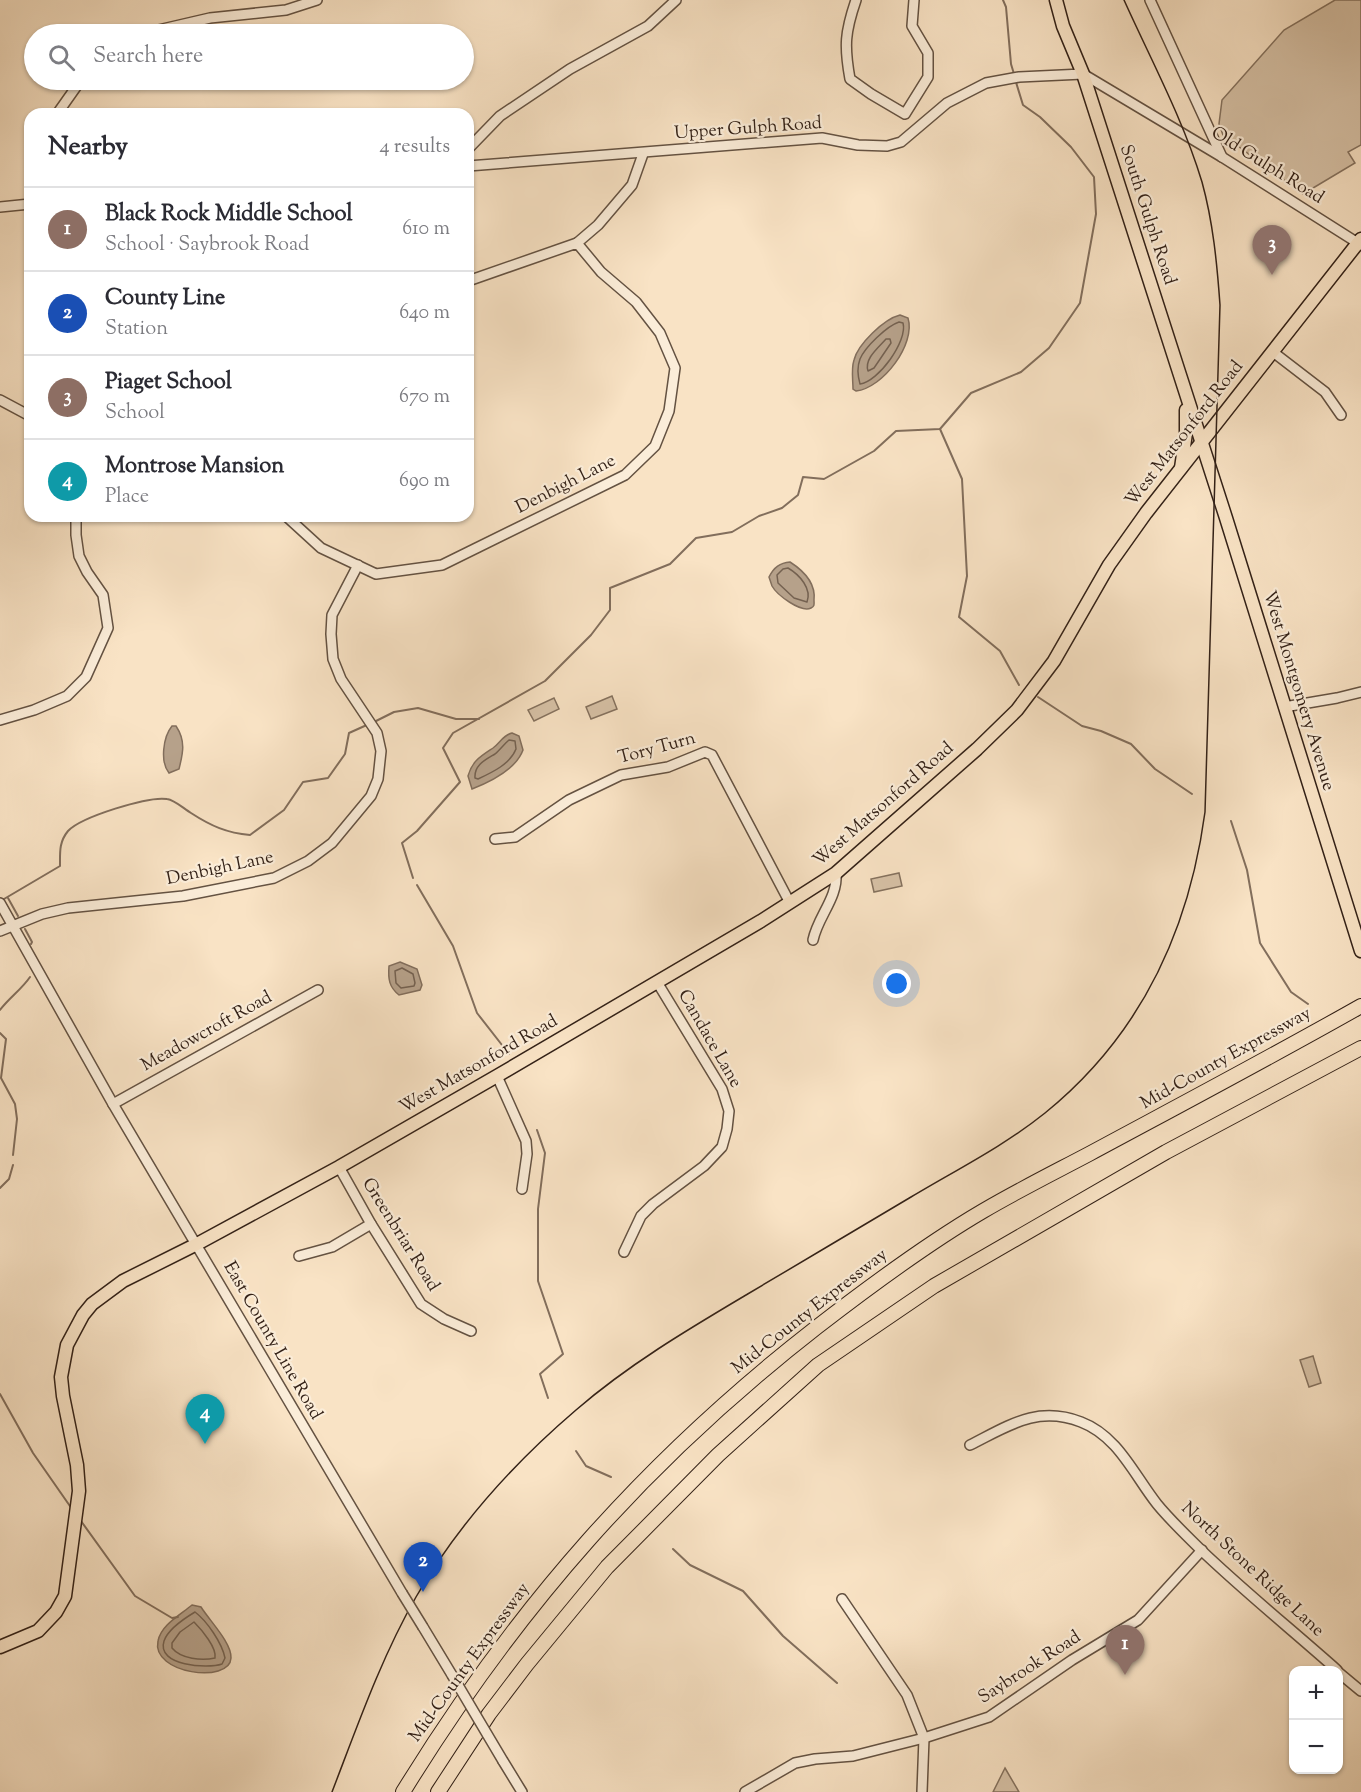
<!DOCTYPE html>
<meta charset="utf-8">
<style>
body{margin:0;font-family:"Sorts Mill Goudy",serif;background:#f7f7f7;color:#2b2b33}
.controls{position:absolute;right:18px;bottom:18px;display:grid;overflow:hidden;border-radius:12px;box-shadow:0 2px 4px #0004}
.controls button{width:54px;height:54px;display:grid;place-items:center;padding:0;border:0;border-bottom:2px solid #e1e1e2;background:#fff;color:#2b2b33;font:30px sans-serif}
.you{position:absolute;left:897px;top:984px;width:21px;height:21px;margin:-15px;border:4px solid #fff;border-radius:50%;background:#1a73e8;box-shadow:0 0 0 9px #1a73e833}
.badge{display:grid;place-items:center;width:39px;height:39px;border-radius:50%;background:#b45309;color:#fff;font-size:20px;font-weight:700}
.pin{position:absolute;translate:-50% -50px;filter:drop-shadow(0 2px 3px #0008)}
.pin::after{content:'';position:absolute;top:32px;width:21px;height:18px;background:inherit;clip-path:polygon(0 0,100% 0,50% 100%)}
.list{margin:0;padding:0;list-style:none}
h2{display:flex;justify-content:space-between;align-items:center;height:78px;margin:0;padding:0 24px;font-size:26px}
h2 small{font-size:20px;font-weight:400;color:#7c7c81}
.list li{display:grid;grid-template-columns:39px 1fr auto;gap:18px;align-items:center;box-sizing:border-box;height:84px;padding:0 24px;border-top:2px solid #e1e1e2}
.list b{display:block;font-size:22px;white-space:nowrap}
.list p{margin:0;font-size:20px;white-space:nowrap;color:#7c7c81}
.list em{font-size:20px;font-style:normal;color:#7c7c81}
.icon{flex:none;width:33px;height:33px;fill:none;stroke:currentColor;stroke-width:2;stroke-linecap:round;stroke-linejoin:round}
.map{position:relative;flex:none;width:1361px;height:1792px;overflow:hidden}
.search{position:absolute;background:#fff;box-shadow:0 2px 4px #0004;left:24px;top:24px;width:450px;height:66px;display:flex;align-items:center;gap:15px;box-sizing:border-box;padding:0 21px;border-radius:33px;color:#7c7c81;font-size:22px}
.panel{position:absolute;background:#fff;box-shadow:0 2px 4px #0004;left:24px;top:108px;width:450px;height:414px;border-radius:18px}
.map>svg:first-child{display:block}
</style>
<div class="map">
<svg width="1361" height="1792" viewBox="0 0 1361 1792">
<rect width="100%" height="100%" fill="#f9e3c5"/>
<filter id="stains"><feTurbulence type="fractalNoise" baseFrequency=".00333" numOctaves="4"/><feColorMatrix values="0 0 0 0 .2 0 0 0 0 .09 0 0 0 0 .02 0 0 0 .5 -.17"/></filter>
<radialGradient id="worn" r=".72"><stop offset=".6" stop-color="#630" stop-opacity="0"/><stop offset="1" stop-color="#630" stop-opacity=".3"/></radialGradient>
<g fill="#d7c2a7" stroke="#85725f" stroke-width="1.5">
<path d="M1335,0H1361V145L1348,152L1355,163L1303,194L1223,135L1219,124L1222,100L1284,30Z"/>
<path d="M612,696L617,709L591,719L586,707Z"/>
<path d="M554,698L559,709L534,721L528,710Z"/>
<path d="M899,873L902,886L874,892L871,879Z"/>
<path d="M1313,1356L1321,1383L1309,1387L1300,1360Z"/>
<path d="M1005,1768L1019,1792H993Z"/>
</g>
<g fill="#b6a18a" stroke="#826e5c" stroke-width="1.5">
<path d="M900,315L908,318C916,344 883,388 856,391L853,389C853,380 851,369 854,360C858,344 884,319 900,315Z"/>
<path d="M790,562C804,571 816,583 814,600C814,604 815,606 811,608C801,613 777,595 772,586C771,583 770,580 769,577C774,567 780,563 790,562Z"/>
<path d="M172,726H176C186,741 183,753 179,769L169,773C160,762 163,737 172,726Z"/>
<path d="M512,733L519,736L523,750C516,769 490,782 472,789L468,776C472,761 481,756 493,748C500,743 503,735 512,733Z"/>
<path d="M400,962L417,969L422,985L420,990L399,995C389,987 388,979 389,966Z"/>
<path d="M192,1605L201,1607C209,1620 232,1643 231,1658C230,1684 151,1674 158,1641C161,1625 180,1615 192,1605Z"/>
</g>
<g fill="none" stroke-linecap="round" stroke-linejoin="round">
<g stroke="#746150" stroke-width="1.5">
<path d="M899,322L903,323C908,341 878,382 860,384C858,377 857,367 860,359C865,347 887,326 899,322Z"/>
<path d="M886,339H890L891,343L874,368L868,371C864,359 878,348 886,339Z"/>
<path d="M788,568C800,575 812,589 807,602L794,598L778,583L777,575L783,569Z"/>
<path d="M509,740L515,741L516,749C510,764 493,772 478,779L475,778C474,765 485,760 495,754C500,750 504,744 509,740Z"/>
<path d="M402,968L413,974L415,983L414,986L401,988L396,983L395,971Z"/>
<path d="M195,1612C207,1621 222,1643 225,1658L222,1664C208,1669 156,1666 164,1641C168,1629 185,1618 195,1612Z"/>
<path d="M194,1622C202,1630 217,1648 215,1658C202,1661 181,1659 172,1648V1643L180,1632Z"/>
</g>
<g stroke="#826e5c" stroke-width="2">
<path d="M1003,0L1006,7L1011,64L1014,74"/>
<path d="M940,429L962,479L967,576L959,617L1000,651L1019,685"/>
<path d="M1038,697L1082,726L1101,731L1131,744L1155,769L1192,794"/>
<path d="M374,722L394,712L418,708L456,719H479"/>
<path d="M1231,821L1247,870L1260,943L1291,992L1308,1004"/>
<path d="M413,878L402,843L417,831L460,782L443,748L453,733L545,681L591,635L610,610V588L670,564L696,538L732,532L759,516L782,508L798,495L803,477L824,479L874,451L896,431L940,429L971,393L1021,372L1049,348L1080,303L1096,214L1094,177L1071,147L1040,117L1023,105L1015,79"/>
<path d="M417,885L453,946L477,1013L509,1054"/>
<path d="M8,898L18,916"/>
<path d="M4,899L60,866C60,852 59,842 68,831C81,817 148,796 167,799C175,800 184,809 191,813C211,826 227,833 250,835L284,810L303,782L328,778L345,754L349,733L369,724"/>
<path d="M25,929L32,942L31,944"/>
<path d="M0,1010C9,998 22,989 30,977"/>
<path d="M0,1033L6,1039L1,1078L15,1104L17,1119L13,1155"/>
<path d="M537,1130L545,1153L538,1209V1281L563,1354L540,1374L548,1398"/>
<path d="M0,1188L9,1179L13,1165"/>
<path d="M0,1394L33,1453L72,1509"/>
<path d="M576,1451L586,1466L611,1477"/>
<path d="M81,1521L135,1596L172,1618L178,1617"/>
<path d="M673,1549L690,1565L743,1591L783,1636L837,1683"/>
</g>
<defs>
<g id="minor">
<path d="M856,0C845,32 844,46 850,79L871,94L905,114L928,77V53L912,26L914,0"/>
<path d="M1150,0L1222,157"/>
<path d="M141,34L210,18L286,10L317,0"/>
<path d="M57,114L81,80"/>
<path d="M468,149L500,116L570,69L648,26L676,0"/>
<path d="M468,166L822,138L858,145L887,146L901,142L947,103L986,83L1019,77L1083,74L1222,157L1361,245"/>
<path d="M0,207L30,204"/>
<path d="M577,243L598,225L632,185L643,154"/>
<path d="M1273,352L1325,392L1341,415"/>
<path d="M0,400L30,416"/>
<path d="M286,516L321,548L376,574L442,565L625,475L655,446L669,411L675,368L660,333L636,302L601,272L577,243L468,281"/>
<path d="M1284,707L1337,698L1361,692"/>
<path d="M0,720L34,710L67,696L86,677L108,628L103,595L87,572L79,556L76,535V516"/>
<path d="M495,839L515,837L569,800L621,775L668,767L705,752L712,755L790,903"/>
<path d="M0,903L113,1104L402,1593"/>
<path d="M0,931L42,914L68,908L183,896L274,878L308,861L332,843L371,796L378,779L381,751L377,733L341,679L333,659L331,634L332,615L358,565"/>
<path d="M813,940C818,916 838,898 836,873"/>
<path d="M497,1076L526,1141L527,1154L522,1189"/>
<path d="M113,1104L318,990"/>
<path d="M339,1167L371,1224L421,1304L444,1319L471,1331"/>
<path d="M624,1252L641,1216L653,1204L704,1166L722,1147L727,1129L729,1111L722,1089L657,982"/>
<path d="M299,1256L332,1247L371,1224"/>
<path d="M970,1445C1008,1426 1037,1405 1081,1422C1118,1436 1134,1475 1157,1504C1170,1520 1186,1535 1201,1550C1245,1592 1292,1630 1337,1670"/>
<path d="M842,1599L907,1695L924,1738L922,1792"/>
<path d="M423,1627L452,1675"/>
<path d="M1338,1672L1361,1691"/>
<path d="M503,1761L522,1792"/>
<path d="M745,1792L795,1763L815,1759L853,1756L924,1738L989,1717L1072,1660L1138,1620L1202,1550"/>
</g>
<g id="major">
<path d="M1056,0L1063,26L1083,74L1226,518L1361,951"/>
<path d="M1181,468L1186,433V410"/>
<path d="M0,1647L38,1631L56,1612L65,1596L79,1491L77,1465L63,1396L61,1377L67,1345L83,1315L92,1304L123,1281L197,1244L339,1167L497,1076L761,921L836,873L977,749L1017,710L1054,661L1109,565L1146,513L1361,239"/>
</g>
<g id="highway">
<path d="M403,1792C516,1608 646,1460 817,1327C870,1286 925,1245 983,1211C1017,1191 1053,1173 1089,1154C1180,1105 1271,1057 1361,1006"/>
<path d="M438,1792L489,1714L527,1664L607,1567L718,1455L818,1365L934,1286L1166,1152L1361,1048"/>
</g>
</defs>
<use href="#minor" stroke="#645242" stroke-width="12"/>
<use href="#major" stroke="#332117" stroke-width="15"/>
<use href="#highway" stroke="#332117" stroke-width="16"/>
<use href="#minor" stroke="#fbedd9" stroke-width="9"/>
<use href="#major" stroke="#f9e3c5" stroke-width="12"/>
<use href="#highway" stroke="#f9e3c5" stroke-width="14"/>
<path stroke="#332117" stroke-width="1.5" d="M332,1792C357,1727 381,1658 416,1597C457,1526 514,1463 576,1410C628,1365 687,1330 746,1295C801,1262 856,1230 911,1197C956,1170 1004,1146 1045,1113C1140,1036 1189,931 1205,812L1220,305C1217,263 1213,222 1202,182C1183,119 1151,60 1124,0"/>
<defs>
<g id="minor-bridge">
<path d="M402,1593L423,1627"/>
<path d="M452,1675L503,1761"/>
</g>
</defs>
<use href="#minor-bridge" stroke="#645242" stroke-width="12" stroke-linecap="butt"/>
<use href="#minor-bridge" stroke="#fbedd9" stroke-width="9"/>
</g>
<g text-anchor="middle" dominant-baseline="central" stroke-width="4.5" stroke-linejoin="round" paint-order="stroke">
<g font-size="18" fill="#332117" stroke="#fbedd9">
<text transform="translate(748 129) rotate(-4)">Upper Gulph Road</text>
<text transform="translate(1267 166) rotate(32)">Old Gulph Road</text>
<text transform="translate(1147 215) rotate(72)">South Gulph Road</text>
<text transform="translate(1185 434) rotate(-52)">West Matsonford Road</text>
<text transform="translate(566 485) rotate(-27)">Denbigh Lane</text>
<text transform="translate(1298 691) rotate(73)">West Montgomery Avenue</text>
<text transform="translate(657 749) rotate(-15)">Tory Turn</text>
<text transform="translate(884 805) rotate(-41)">West Matsonford Road</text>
<text transform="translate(220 869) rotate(-12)">Denbigh Lane</text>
<text transform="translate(207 1032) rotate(-29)">Meadowcroft Road</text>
<text transform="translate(709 1039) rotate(60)">Candace Lane</text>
<text transform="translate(1226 1059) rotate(-29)">Mid-County Expressway</text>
<text transform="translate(479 1065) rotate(-30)">West Matsonford Road</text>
<text transform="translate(400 1235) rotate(58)">Greenbriar Road</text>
<text transform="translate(810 1312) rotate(-38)">Mid-County Expressway</text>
<text transform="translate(272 1341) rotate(60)">East County Line Road</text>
<text transform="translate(1252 1570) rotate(43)">North Stone Ridge Lane</text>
<text transform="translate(470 1663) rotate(-54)">Mid-County Expressway</text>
<text transform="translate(1030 1668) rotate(-33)">Saybrook Road</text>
</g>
</g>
<rect width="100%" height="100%" filter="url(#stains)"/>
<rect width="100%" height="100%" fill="url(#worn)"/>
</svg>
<div class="controls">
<button>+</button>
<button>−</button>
</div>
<div class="you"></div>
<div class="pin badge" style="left:1125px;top:1675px;background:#8d6e63">1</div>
<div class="pin badge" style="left:423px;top:1592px;background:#1a4fb4">2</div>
<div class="pin badge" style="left:1272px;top:275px;background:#8d6e63">3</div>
<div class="pin badge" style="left:205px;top:1444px;background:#0f9aa8">4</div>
<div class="search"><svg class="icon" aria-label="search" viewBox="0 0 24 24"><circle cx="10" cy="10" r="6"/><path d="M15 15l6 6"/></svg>Search here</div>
<section class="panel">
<h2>Nearby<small>4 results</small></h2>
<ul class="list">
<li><span class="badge" style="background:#8d6e63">1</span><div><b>Black Rock Middle School</b><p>School · Saybrook Road</p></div><em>610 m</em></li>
<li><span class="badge" style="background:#1a4fb4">2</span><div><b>County Line</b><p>Station</p></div><em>640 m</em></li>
<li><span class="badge" style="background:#8d6e63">3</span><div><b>Piaget School</b><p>School</p></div><em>670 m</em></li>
<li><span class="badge" style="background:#0f9aa8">4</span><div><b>Montrose Mansion</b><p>Place</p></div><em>690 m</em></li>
</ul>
</section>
</div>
